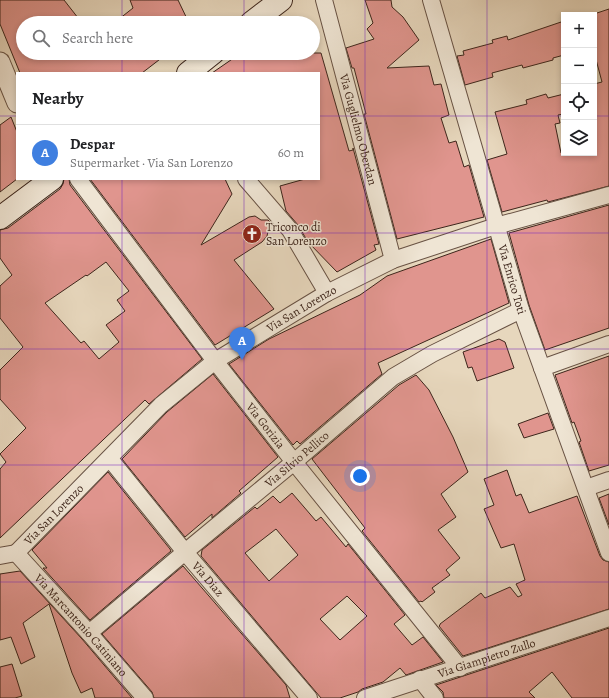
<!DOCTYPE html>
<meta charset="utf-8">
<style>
body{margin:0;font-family:Alegreya,serif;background:#f6f6f6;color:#202124}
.controls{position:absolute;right:12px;top:12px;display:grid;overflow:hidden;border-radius:0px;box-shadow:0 2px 6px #0003}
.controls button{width:36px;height:36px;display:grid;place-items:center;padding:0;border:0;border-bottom:1px solid #e0e0e0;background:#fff;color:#202124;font:20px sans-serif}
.you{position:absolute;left:360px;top:476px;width:14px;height:14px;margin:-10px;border:3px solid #fff;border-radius:50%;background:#1a73e8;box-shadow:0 0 0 6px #1a73e833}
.badge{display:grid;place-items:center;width:26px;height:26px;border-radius:50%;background:#8f2418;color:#fff;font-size:13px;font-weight:700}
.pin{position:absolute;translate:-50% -33px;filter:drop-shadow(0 1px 2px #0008)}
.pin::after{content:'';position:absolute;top:21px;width:14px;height:12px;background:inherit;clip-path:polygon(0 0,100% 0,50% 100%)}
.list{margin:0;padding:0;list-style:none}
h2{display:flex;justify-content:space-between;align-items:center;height:52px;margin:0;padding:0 16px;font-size:17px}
h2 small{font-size:13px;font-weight:400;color:#757577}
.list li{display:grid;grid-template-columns:26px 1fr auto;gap:12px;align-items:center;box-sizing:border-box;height:56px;padding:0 16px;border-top:1px solid #e0e0e0}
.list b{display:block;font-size:15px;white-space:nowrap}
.list p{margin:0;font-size:13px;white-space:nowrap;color:#757577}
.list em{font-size:13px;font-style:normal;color:#757577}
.icon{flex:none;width:22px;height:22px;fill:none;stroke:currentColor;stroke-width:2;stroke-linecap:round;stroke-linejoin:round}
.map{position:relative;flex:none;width:609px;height:698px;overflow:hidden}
.search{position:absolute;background:#fff;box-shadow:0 2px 6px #0003;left:16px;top:16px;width:304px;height:44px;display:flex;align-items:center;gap:10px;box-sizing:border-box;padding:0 14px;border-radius:22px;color:#757577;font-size:15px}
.panel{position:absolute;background:#fff;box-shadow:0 2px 6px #0003;left:16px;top:72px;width:304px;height:108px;border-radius:0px}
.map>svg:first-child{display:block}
</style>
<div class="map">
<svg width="609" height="698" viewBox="0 0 609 698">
<rect width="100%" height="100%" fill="#e7d7bd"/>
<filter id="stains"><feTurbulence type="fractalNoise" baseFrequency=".005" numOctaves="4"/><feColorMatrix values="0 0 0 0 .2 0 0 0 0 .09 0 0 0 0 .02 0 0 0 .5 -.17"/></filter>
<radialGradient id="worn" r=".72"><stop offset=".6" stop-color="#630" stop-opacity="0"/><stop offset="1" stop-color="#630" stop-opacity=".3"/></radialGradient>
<g fill="#e0958e" stroke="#3d251b" fill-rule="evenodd">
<path d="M0,0H64L82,23H23V53H168L142,73H20L0,24Z"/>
<path d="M130,0H178L189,23H114L133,8Z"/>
<path d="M365,0H391L392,7L403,17L419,40L387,68L429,66L434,85L441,84L449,115L441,118L449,143L456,141L464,167L469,165L484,217L397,239L364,114H366L354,68H352L346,48L374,39L367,29L373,23Z"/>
<path d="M609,9V186L548,202L547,200L502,212L487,160L507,154L495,112L527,104L526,100L546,94L548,98L564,94V114L558,115L560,123L555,124L561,153H594V84L602,82L594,52V14Z"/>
<path d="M564,21V55L553,58V60L523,68L522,65L492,73L493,77L465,85L457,56L464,55L463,51L493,43L492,40L507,36L508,40Z"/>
<path d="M241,53H321L349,151L353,150V148L379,244L374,245L376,250L337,272L308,242L298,225L286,211L280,186L305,179H319V73H212Z"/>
<path d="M11,117L17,132V179L0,192V125Z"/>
<path d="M64,179H69L70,185L202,359L149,404L145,400L0,538V469L6,462L0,454L26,428L0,399V370L23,347L0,318V286L12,275L0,258V230L8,228L60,189L63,184ZM106,262L129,291L117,300L125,311L106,325L119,342L99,359L84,341L81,343L45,303L86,275L87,276Z"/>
<path d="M90,179H225L232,194L201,245L249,217L255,216L261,220H268L270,222L267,236L262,242L234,260L274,309L215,345Z"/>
<path d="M609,205V328L545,350L529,305L509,233Z"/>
<path d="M491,239L509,303L378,363L382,374L300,444L297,441L293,445L229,364L269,339L360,295L387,276Z"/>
<path d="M499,339L505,342L514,368L477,381L472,367L468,368L463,352Z"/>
<path d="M609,356V465L589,471L579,442L581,441L574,422L572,423L555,375Z"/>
<path d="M213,374L278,457L239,491L241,493L212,518V514L185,537L122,459L167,412Z"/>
<path d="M416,375L429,390L453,437L468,472L441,494L456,517L438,530L460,558L446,570L450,575L432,588L435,592L422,602L421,601L419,602L362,531L365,528L312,459L399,385Z"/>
<path d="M548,413L554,429L524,438L518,424Z"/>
<path d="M507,470L516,496L521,494L529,513L577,496L600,556L603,560L609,562V609L463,656L439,626L440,625V624L481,593L485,598L510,587L518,597L522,595L516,584L525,580L514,544L501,548L484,509L494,505L484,479Z"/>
<path d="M108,472L170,549L171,551L90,620L43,568H47L32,550Z"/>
<path d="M292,493L316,521L321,517L346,547L348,544L405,615L394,624L412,645L423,637L443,662L406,675L400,668L383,682L362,689L358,692L340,698H321L201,556L202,550L255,507L257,509L273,496L280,503ZM276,529L298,555L269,581L245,553ZM347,596L367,616L340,640L320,619Z"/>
<path d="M609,494V525L599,498Z"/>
<path d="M183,566L286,685L290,698H154L152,692L102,634Z"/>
<path d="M20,571L82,639L132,698H95L92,688L81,693L72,673L49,604L23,623L35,657L21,664L11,637L0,640V574Z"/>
<path d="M609,628V698H572L552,672L529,692L535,698H444L443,692L436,685Z"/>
<path d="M12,664L22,696L15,698H0V667Z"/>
</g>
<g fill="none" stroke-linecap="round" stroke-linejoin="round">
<defs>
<g id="minor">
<path id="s1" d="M324,0L393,260"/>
<path id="s2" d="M431,0L521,310L609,553"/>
<path id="s3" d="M78,179L215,361L294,462L460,668"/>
<path d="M246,179L290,230L327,293"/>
<path d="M542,368L609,344"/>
<path id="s4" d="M110,459L185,552L309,698"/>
<path d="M586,488L609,480"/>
<path id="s5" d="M16,553L161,405L215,361L327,293L393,260L496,226L609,195"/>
<path id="s6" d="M16,553L89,633L145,698"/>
<path d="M0,556L16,553"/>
<path id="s7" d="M89,633L185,552L294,462L393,377L432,354L521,310"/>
<path d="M420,679L435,698"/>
<path id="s8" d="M365,698L609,618"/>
</g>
<path id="tertiary" d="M0,62L17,103"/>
<g id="secondary">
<path d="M251,23L281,0"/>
<path d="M188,73L213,53"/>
<path d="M0,218L52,179"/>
</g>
</defs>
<use href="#minor" stroke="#685244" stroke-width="18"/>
<use href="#tertiary" stroke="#685244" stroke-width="21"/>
<use href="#secondary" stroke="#3d251b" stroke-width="24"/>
<use href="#minor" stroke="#efe5d4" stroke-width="16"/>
<use href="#tertiary" stroke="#efe5d4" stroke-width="19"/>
<use href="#secondary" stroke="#efe5d4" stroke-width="22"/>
</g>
<path fill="none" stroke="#7b2cbf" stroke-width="1" stroke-opacity="0.55" d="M122,0V23M244,0V23M365,0V698M487,0V698M122,53V73M244,53V73M0,116H17M319,116H564M594,116H609M122,179V698M244,179V698M0,233H609M0,349H609M0,465H609M0,582H609"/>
<defs>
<symbol id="church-disc" viewBox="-11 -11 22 22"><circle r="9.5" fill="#8f2418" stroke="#efe5d4"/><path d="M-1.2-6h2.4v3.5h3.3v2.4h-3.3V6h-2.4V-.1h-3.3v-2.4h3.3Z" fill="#fff"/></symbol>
</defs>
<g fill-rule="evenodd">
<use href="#church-disc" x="241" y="223" width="22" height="22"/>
</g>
<g text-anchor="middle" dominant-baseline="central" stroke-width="3" stroke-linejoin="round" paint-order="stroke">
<g font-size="12" fill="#3d251b" stroke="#efe5d4">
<text stroke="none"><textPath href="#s1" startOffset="134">Via Guglielmo Oberdan</textPath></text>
<text stroke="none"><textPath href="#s2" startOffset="291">Via Enrico Toti</textPath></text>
<text stroke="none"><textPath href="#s5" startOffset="378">Via San Lorenzo</textPath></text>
<text stroke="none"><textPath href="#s3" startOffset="310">Via Gorizia</textPath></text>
<text stroke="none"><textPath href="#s7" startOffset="271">Via Silvio Pellico</textPath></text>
<text stroke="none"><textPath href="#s5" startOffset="54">Via San Lorenzo</textPath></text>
<text stroke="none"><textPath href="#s4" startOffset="155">Via Diaz</textPath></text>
<text stroke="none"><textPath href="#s6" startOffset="97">Via Marcantonio Catiniano</textPath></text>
<text stroke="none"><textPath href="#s8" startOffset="128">Via Giampietro Zullo</textPath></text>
</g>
<g font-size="12" fill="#3d251b" stroke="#efe5d4" text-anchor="start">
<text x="266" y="227">Triconco di<tspan x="266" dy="14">San Lorenzo</tspan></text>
</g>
</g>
<rect width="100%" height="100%" filter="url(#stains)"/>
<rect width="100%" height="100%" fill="url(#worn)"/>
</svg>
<div class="controls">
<button>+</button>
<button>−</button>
<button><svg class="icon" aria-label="locate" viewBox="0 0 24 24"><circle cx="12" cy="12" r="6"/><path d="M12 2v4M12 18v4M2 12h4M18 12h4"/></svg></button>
<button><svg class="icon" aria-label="layers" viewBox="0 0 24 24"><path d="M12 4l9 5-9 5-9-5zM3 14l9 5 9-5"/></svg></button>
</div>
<div class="you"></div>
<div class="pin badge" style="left:242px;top:360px;background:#3f7fe0">A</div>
<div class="search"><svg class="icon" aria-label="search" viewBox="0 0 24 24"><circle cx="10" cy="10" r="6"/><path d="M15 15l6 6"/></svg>Search here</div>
<section class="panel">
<h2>Nearby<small></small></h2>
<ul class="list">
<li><span class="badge" style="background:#3f7fe0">A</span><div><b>Despar</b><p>Supermarket · Via San Lorenzo</p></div><em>60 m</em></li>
</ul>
</section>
</div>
